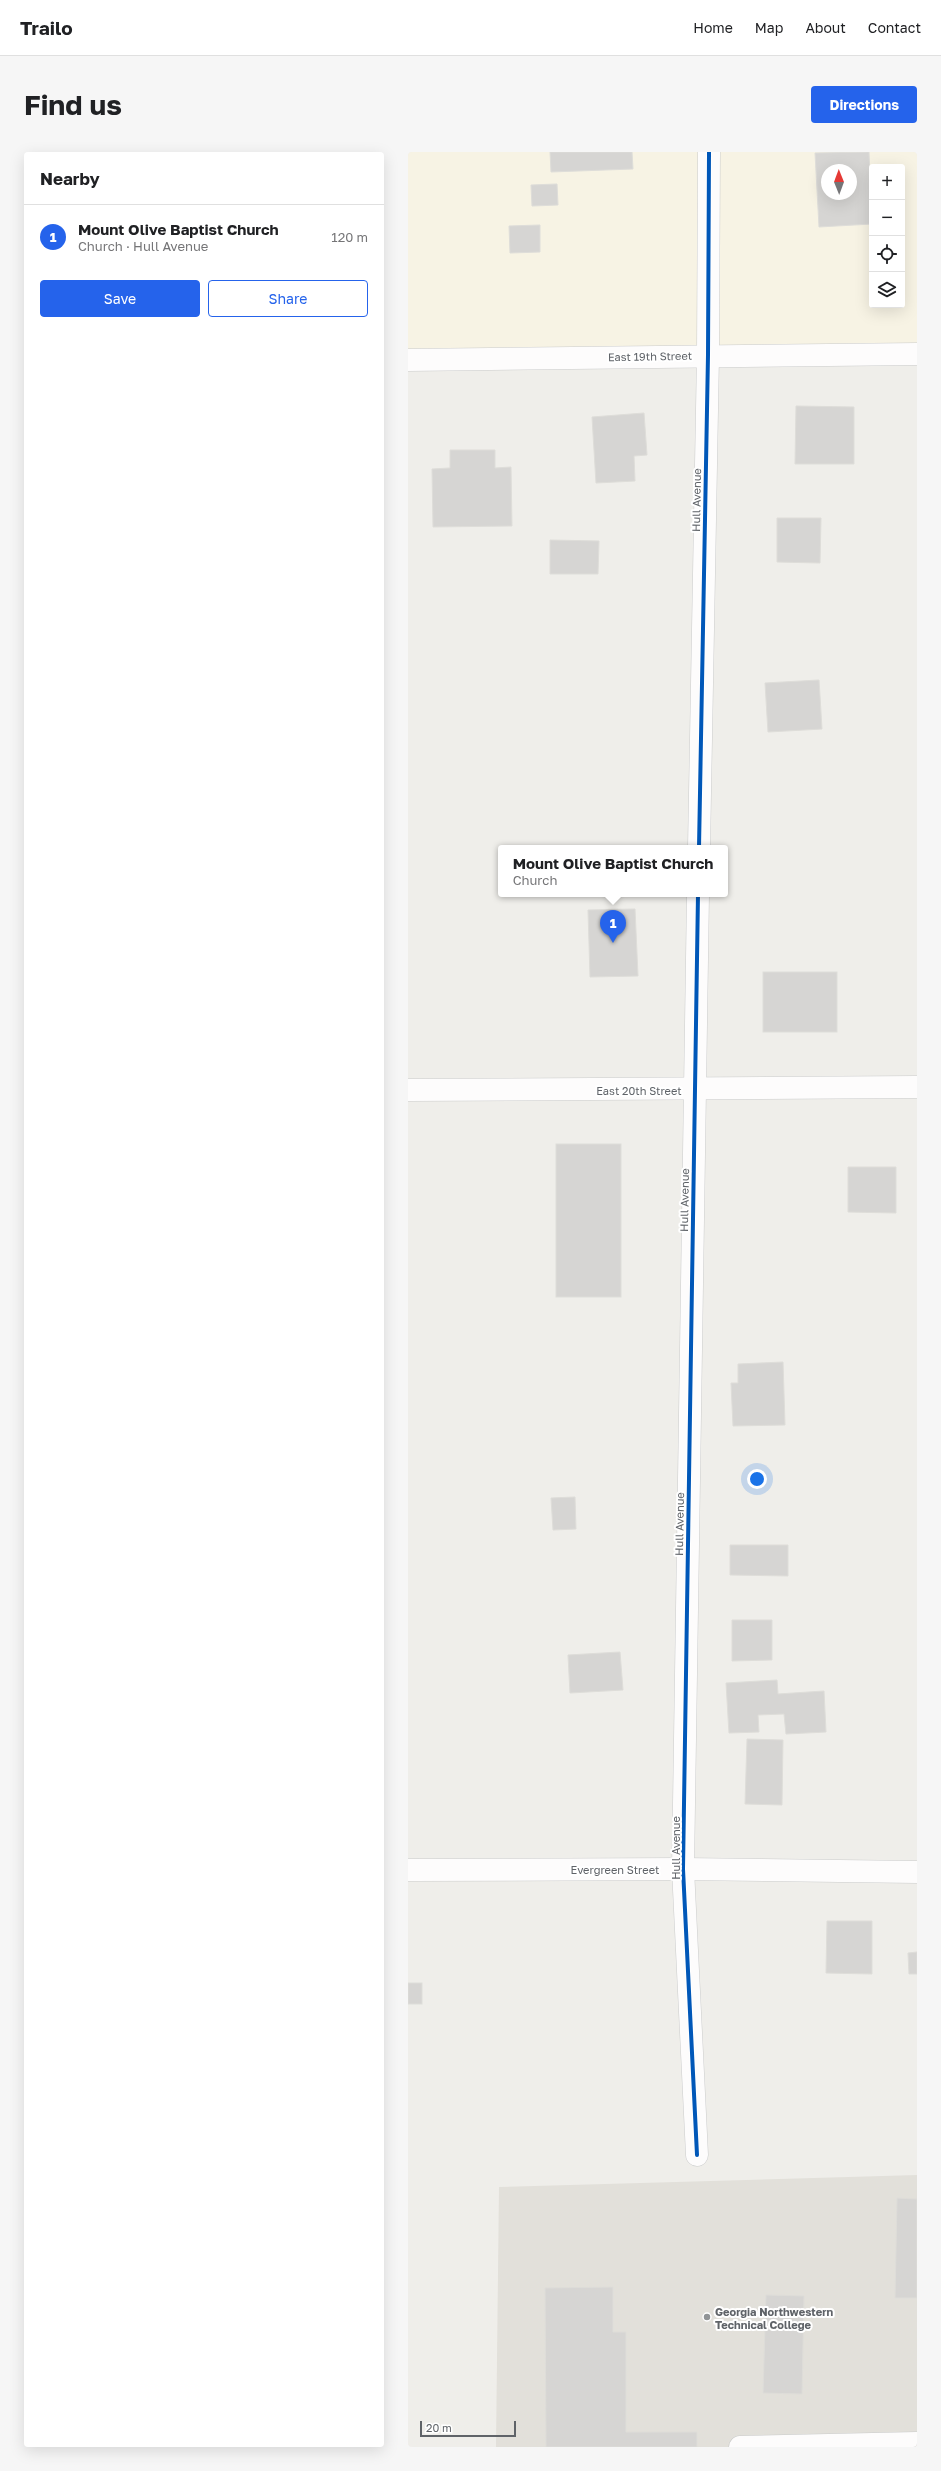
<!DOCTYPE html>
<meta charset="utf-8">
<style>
body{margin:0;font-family:"Golos Text",sans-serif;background:#f6f6f6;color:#202124}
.controls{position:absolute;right:12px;top:12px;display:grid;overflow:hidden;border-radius:4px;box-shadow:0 4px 16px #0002}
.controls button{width:36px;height:36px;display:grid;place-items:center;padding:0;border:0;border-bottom:1px solid #e0e0e0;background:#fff;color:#202124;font:20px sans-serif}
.compass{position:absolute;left:413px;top:12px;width:36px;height:36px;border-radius:50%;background:#fff;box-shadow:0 4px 16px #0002;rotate:359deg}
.scale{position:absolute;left:12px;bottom:10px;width:96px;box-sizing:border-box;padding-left:4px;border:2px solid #5f6368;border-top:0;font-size:11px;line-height:14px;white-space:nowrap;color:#5f6368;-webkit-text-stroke:3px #fff;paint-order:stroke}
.you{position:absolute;left:349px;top:1327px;width:14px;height:14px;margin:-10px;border:3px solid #fff;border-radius:50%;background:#1a73e8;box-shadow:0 0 0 6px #1a73e833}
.badge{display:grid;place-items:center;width:26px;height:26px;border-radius:50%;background:#2563eb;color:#fff;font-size:13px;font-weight:700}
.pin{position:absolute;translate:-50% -33px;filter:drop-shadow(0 1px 2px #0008)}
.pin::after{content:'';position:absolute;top:21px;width:14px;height:12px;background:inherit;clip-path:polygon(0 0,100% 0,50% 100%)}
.popup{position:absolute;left:90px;top:693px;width:230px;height:52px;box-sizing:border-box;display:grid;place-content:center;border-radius:4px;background:#fff;filter:drop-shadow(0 1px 3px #0005);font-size:13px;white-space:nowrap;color:#757577}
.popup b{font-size:15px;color:#202124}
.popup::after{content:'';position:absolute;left:50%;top:100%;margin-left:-8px;border:8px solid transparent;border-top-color:#fff}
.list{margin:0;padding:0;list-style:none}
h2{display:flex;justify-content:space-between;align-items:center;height:52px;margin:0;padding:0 16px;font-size:17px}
h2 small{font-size:13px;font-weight:400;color:#757577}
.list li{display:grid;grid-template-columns:26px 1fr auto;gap:12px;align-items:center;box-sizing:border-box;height:64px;padding:0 16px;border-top:1px solid #e0e0e0}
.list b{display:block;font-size:15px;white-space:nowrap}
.list p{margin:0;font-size:13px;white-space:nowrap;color:#757577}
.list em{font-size:13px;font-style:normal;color:#757577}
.actions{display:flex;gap:8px;padding:12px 16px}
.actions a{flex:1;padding:9px 0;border:1px solid #2563eb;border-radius:4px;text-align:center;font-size:14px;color:#2563eb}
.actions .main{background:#2563eb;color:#fff}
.icon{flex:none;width:22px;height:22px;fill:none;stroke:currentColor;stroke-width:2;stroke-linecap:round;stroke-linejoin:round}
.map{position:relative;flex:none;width:509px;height:2295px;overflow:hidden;border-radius:4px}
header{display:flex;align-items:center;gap:24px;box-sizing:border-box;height:56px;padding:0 20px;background:#fff;border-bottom:1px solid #e0e0e0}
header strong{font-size:19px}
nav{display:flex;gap:22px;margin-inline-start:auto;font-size:14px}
.intro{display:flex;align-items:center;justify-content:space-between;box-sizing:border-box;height:96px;padding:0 24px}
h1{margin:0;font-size:28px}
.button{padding:10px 18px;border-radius:4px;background:#2563eb;color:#fff;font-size:14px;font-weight:700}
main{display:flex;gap:24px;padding:0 24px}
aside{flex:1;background:#fff;border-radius:4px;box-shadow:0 4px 16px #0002}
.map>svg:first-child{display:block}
</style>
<header>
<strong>Trailo</strong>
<nav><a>Home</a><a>Map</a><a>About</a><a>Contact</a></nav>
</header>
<div class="intro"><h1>Find us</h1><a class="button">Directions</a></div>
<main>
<aside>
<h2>Nearby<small></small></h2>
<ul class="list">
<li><span class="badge">1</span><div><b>Mount Olive Baptist Church</b><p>Church · Hull Avenue</p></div><em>120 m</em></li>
</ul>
<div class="actions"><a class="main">Save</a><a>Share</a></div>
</aside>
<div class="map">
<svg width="509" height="2295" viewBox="0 0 509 2295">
<rect width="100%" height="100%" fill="#efeeea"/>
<path fill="#f7f3e4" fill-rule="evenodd" d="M0,0H509V205L0,210ZM464,15H494V153H464ZM419,18H443V42H419Z"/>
<path fill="#e2e0da" d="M509,2023V2295H88L91,2035Z"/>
<g fill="#d6d5d3" stroke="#deddd9" fill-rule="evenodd">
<path d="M142,0H224L225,17L143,20Z"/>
<path d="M461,0L464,72L411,75L407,1ZM419,18H443V42H419Z"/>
<path d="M149,32L150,53L124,54L123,33Z"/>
<path d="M132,73V100L102,101L101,74Z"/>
<path d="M388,254L446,255V312H387Z"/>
<path d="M236,261L239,303L226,304L227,329L188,331L184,265Z"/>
<path d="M42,298H87V316L103,315L104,374L25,375L24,317L42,316Z"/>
<path d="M369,366H413L412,411L369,410Z"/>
<path d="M142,388L191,389L190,422H142Z"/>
<path d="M411,528L414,577L360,580L357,531Z"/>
<path d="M227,757L230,824L182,825L180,758Z"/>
<rect x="355" y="820" width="74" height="60"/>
<rect x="148" y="992" width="65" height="153"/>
<path d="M440,1015H488V1061L440,1060Z"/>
<path d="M375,1210L377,1273L325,1274L323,1231H330V1212Z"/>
<path d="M167,1345L168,1377L145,1378L143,1346Z"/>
<path d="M322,1393H380V1424L322,1423Z"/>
<path d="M324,1468H364V1508L324,1509Z"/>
<path d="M212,1500L215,1538L162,1541L160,1503Z"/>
<path d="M369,1528L370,1542L416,1539L418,1580L378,1582L376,1562L350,1563L351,1580L321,1581L318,1531Z"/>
<path d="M339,1587L375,1588L374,1653L337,1652Z"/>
<path d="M419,1769H464V1822L418,1821Z"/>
<path d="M509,1800V1822H501L500,1801Z"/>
<rect x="0" y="1831" width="14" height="21"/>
<path d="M489,2046L509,2047V2146H487Z"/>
<path d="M205,2135V2180H218V2280H289V2295H138L137,2136Z"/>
<path d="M358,2143L396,2144L394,2242L355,2241Z"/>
</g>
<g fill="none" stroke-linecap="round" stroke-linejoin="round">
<defs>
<g id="minor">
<path d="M0,208L509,202"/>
<path d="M291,696L300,203L301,0"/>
<path d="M0,938L509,935"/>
<path d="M0,1718L275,1717L509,1720"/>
<path d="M289,2003L275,1717L290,742"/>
<path d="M332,2295L509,2291"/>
</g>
</defs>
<use href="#minor" stroke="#cbcccc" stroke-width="23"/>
<use href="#minor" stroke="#fdfcfc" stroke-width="22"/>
<defs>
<g id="cycleway">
<path d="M291,696L300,203L301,0"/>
<path d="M289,2003L275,1717L290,742"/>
</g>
</defs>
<use href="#cycleway" stroke="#fff" stroke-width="6"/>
<use href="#cycleway" stroke="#0057b8" stroke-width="4"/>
</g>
<circle fill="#919496" stroke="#fff" stroke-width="1.5" cx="299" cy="2165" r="4"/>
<g text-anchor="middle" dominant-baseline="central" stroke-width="4" stroke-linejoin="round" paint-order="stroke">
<g font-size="11" fill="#5f6368" stroke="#fff">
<text transform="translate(242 204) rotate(-1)">East 19th Street</text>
<text transform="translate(288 348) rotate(-89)">Hull Avenue</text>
<text x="231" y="938">East 20th Street</text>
<text transform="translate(276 1048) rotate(-89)">Hull Avenue</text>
<text transform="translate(271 1372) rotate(-89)">Hull Avenue</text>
<text transform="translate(267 1696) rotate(-90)">Hull Avenue</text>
<text x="207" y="1717">Evergreen Street</text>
</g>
<g font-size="11" font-weight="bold" fill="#5f6368" stroke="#fff" text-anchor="start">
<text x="307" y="2159">Georgia Northwestern<tspan x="307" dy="13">Technical College</tspan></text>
</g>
</g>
</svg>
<div class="controls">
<button>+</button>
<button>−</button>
<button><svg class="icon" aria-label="locate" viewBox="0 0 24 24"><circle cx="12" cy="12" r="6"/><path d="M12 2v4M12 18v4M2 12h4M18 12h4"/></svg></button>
<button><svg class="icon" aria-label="layers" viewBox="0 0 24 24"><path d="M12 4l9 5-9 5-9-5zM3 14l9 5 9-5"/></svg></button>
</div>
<svg class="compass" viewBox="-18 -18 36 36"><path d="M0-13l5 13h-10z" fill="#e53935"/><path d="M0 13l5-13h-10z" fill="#757577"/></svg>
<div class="scale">20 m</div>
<div class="you"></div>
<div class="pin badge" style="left:205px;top:791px">1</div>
<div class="popup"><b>Mount Olive Baptist Church</b>Church</div>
</div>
</main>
